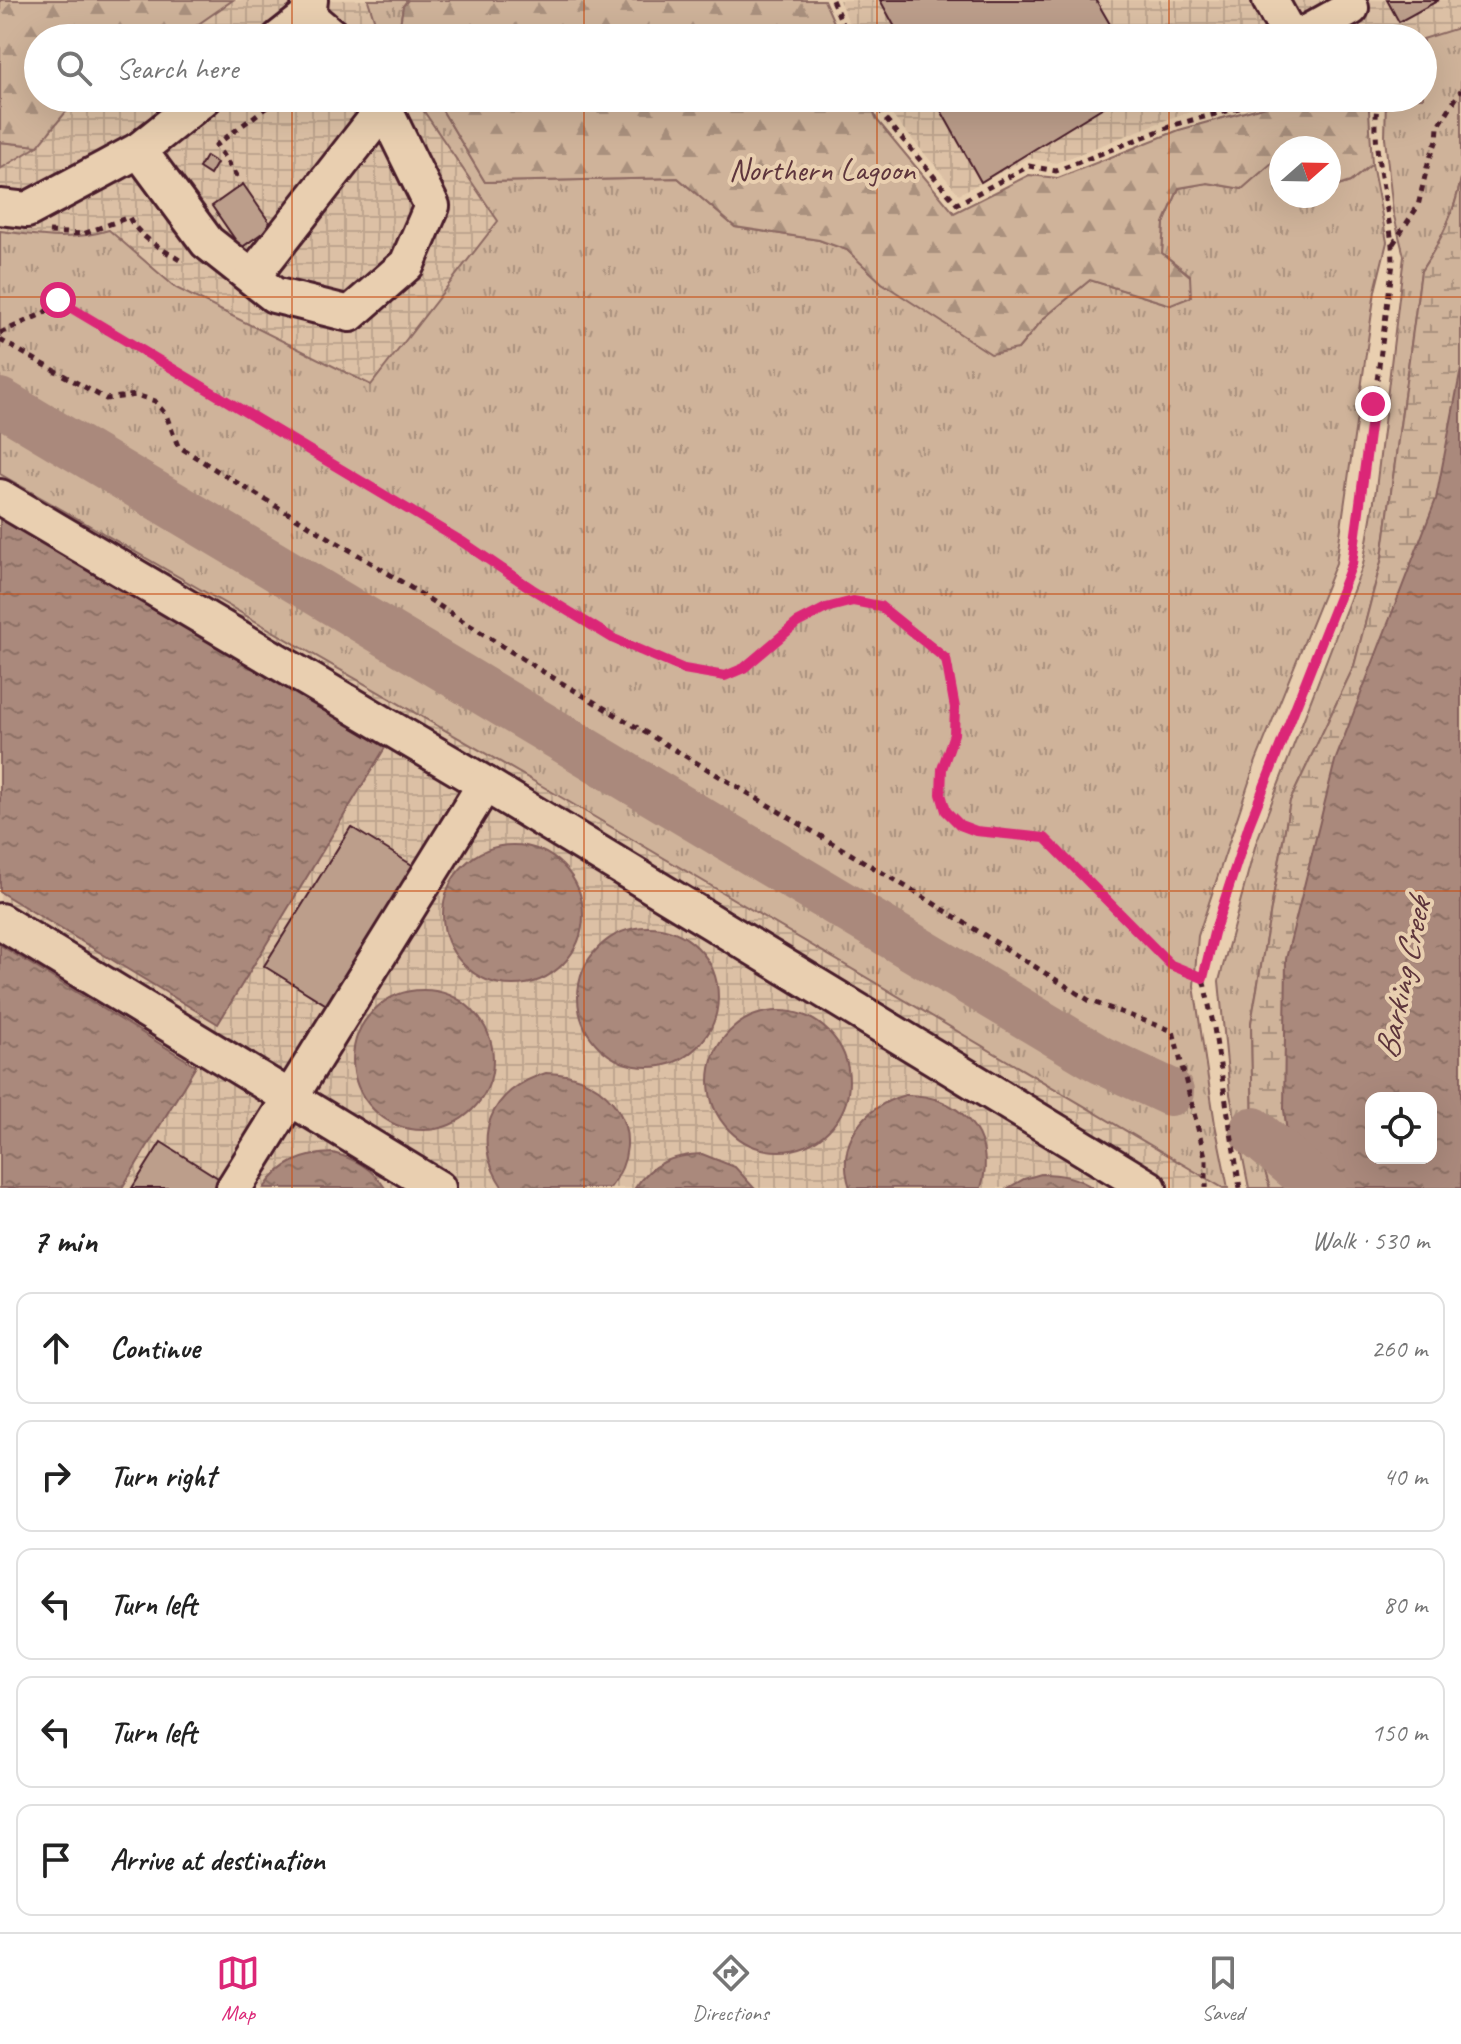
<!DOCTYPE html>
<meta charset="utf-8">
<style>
body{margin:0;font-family:Caveat,sans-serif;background:#f6f6f6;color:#222}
.controls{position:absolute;right:24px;bottom:24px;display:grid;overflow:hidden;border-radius:16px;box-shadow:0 8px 32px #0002}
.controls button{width:72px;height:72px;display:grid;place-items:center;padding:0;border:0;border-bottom:2px solid #e0e0e0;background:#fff;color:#222;font:40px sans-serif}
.compass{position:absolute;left:1269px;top:136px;width:72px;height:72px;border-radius:50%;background:#fff;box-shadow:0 8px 32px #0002;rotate:70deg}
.stop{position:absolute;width:24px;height:24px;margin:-18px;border:6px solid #db2777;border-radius:50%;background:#fff}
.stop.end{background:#db2777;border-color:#fff;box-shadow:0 2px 8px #0008}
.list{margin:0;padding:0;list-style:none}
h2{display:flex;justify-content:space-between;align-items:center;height:104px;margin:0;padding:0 32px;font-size:34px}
h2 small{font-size:26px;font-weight:400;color:#767676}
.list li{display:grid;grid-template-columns:52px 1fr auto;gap:24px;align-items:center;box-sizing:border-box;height:112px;margin:0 16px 16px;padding:0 16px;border:2px solid #e0e0e0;border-radius:16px}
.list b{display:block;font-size:30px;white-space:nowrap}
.list em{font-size:26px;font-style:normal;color:#767676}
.icon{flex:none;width:44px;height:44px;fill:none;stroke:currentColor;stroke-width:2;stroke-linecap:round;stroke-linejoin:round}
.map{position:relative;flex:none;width:1461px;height:1188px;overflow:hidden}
.search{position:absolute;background:#fff;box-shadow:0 8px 32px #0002;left:24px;right:24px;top:24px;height:88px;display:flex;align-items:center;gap:20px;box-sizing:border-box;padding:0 28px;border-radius:44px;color:#767676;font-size:30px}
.sheet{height:744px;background:#fff}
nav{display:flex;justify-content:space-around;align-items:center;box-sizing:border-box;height:112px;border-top:2px solid #e0e0e0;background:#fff;font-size:22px;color:#767676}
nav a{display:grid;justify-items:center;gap:4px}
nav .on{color:#db2777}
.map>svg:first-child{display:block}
</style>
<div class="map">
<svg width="1461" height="1188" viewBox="0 0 1461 1188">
<defs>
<pattern id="industrial-grid" width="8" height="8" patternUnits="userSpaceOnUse" patternTransform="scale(2)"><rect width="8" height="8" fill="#dcc0a5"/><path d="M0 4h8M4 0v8" fill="none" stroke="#bea58e"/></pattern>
<pattern id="grass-tufts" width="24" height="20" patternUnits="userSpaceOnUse" patternTransform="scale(2)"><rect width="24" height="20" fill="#cfb39a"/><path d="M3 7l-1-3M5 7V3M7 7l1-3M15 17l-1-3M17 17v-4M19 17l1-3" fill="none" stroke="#aa917e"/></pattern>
<pattern id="forest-firs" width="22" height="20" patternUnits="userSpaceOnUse" patternTransform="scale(2)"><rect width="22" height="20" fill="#cfb39a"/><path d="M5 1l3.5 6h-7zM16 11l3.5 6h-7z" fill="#aa917e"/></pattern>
<pattern id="wetland-marsh" width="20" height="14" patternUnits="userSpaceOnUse" patternTransform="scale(2)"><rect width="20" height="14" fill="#cfb39a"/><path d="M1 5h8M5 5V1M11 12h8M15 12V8" fill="none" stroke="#aa917e"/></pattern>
<pattern id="water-ripples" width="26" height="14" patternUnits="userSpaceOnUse" patternTransform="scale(2)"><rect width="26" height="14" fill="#aa897b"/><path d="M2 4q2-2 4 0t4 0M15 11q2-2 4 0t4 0" fill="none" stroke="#8c6f65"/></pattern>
</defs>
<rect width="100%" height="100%" fill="#e9cfb0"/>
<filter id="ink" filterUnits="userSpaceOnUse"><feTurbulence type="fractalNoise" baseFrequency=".0125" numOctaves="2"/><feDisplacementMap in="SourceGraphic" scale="16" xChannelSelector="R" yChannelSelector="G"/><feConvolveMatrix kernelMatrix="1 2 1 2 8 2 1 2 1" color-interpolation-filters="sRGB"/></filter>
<g filter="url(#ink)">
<g fill="url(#industrial-grid)">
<path d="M0,0H368L380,38H38V98H415L499,221L371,386L176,288L120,239L0,270Z"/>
<path d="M839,0H1461V27L1423,39L856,38Z"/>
<path d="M882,98H1248L1176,116L1056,163L1028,158L959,194L889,112Z"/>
<path d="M0,474L542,786L1223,1188H0Z"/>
</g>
<g fill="url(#grass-tufts)" stroke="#8c6962" stroke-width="2">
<path d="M368,0H408L403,6L398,38H380Z"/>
<path d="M1461,27V179C1454,214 1441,241 1421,271L1382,558L1354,666L1290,801L1251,1023L1253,1131L1270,1188H1249L1230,1094L1219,981L1256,843L1363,565L1376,489L1404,256L1393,212L1385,138L1386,98H1423V39Z"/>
<path d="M415,98H435L485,182L678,178L735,227L819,240L847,250L882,283L1018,349L1044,318L1090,280L1171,305L1190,275L1162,253L1164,223L1179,188L1208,183L1242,189L1280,154L1281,196H1329V189L1350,182L1372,164L1387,242L1375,291L1336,563L1256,761L1198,936L1194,986L1215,1124L1228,1188H1223L542,786L0,474V231C41,236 69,242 109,230L176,288L371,385L498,221Z"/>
<path d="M0,142L38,146L0,169Z"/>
</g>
<g fill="url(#forest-firs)" stroke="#8c6962" stroke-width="2">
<path d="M0,0H233L184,34L171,37L38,38V98H85L65,113L38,146L0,142Z"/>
<path d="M408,0H824L841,38H398L403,6Z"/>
<path d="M435,98H868L877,120L954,213L1029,175L1058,178L1179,130L1295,98H1371L1369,110L1372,164L1350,182L1329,189V148H1281V155L1242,189L1208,183L1179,188L1164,223L1162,253L1190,276L1191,297L1171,305L1090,280L1044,318L1018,349L991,354L882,283L847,250L819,240L735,227L678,178L485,182Z"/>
</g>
<path fill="url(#wetland-marsh)" stroke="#8c6962" stroke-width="2" d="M1461,179V722L1375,943L1363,1188H1270L1253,1131L1251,1023L1290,801L1354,666L1382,558L1421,271C1441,241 1454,214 1461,179Z"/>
<g fill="url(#water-ripples)" stroke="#845f5b" stroke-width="2" fill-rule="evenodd">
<path d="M1461,369V1188H1302L1291,1163L1284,1110L1286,959L1335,761L1436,499ZM1371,1098H1431V1158H1371Z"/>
<path d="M0,511L386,746L218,1024L0,892Z"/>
<circle cx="513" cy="915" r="70"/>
<circle cx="648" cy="997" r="70"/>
<path d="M0,945L196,1066L122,1188H0Z"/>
<circle cx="423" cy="1060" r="70"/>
<circle cx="779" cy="1081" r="70"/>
<path d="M546,1073C611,1073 652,1134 610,1188H503C469,1139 490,1089 546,1073Z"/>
<path d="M905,1095C958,1094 998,1134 981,1188H850C835,1143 863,1107 905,1095Z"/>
<path d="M333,1153C355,1159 372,1168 385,1188H264C281,1163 303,1154 333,1153Z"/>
<path d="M702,1154L735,1167L754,1188H635C651,1163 674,1155 702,1154Z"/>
<path d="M1041,1174C1061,1174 1077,1177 1093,1188H1008L1024,1179Z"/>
</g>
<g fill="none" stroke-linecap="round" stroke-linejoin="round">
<g stroke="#aa897b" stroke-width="48">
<path d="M0,402L1101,1060L1170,1092"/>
<path d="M1253,1131L1321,1188"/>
</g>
</g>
<g fill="#bc9e8b" stroke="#4a1f2b" stroke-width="2">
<path d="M880,0H1096L1118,38H901Z"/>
<path d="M1387,0H1439L1399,22Z"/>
<path d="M934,98H1118L981,182Z"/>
<path d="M206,156L217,163L210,175L199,168Z"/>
<path d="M243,184L272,226L241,248L212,206Z"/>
<path d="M351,827L417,868L330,1007L264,966Z"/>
<path d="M161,1142L226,1183L222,1188H132Z"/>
</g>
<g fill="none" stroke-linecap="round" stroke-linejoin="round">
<defs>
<g id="minor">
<path d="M1270,0L1291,38"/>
<path d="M308,16L334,38"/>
<path d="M280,38L308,16L310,0"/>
<path d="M1297,38L1351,8"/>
<path d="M139,150L207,242L274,295L350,314L407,264L432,206L379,98"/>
<path d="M0,207L27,210L106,168L139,150L204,98"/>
<path d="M252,277L384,108"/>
<path d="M0,497L485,784L1149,1188"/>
<path d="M0,921L438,1188"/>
<path d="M234,1188L485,784"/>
</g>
</defs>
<use href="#minor" stroke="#4a1f2b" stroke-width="40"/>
<g stroke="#4a1f2b" stroke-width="5" stroke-dasharray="6 6" stroke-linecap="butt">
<path d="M832,0L849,38"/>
<path d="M875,98L884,117L957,204L1029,166L1056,171L1177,124L1277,98"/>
<path d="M237,177L216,145L279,98"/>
<path d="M49,232L83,234L129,217C139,238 164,250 183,262"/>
<path d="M1393,244L1418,206L1428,163L1437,140L1438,127L1461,90"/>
<path d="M0,333L44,313L58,300L461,541L532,589L614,639L684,669L725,676L744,668L797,623L826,608L853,601L880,606L946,659L955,708L954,734L942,769L941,794L946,811L960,825L976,831L1045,838L1171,965L1203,978"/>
<path d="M0,340L106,399L136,395L155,401L166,415L178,446L224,475L375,565L540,670L920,895L1090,1001L1173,1031L1206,1160V1188"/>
<path d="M1240,1188L1214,1028L1203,978L1214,933L1249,825L1352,564L1393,263C1392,208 1369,154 1378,98"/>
</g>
<use href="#minor" stroke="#e9cfb0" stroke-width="34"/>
</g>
</g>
<g fill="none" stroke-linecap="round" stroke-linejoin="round" filter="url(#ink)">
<path stroke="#db2777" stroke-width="10" d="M58,300L461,541L532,589L614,639L684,669L725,676L744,668L797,623L826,608L853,601L880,606L946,659L955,708L954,734L942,769L941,794L946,811L960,825L976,831L1045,838L1171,965L1203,978L1214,933L1249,825L1352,564L1373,404"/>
</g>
<path fill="none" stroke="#c84d12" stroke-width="2" stroke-opacity="0.55" d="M292,0V38M584,0V38M877,0V38M1169,0V38M292,98V1188M584,98V1188M877,98V1188M1169,98V1188M0,297H1461M0,594H1461M0,891H1461"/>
<g text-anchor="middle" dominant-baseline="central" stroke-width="8" stroke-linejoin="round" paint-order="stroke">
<g font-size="32" fill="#5e353c" stroke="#e9cfb0">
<text x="822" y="169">Northern Lagoon</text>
</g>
<g font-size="34" font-style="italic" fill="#5d343b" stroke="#e9cfb0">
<text transform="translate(1402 979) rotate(-78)">Barking Creek</text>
</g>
</g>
</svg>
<div class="controls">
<button><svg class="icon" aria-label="locate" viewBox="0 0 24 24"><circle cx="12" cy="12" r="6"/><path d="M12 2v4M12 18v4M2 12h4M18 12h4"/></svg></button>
</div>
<svg class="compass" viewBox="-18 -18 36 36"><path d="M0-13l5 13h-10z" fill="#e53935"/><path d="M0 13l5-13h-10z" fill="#767676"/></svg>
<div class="stop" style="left:58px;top:300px"></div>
<div class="stop end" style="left:1373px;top:404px"></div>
<div class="search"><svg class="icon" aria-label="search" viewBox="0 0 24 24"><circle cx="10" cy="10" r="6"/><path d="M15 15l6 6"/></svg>Search here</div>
</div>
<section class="sheet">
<h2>7 min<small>Walk · 530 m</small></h2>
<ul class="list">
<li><svg class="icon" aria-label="ahead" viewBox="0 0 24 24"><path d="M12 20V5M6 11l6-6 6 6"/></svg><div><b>Continue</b></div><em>260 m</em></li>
<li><svg class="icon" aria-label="right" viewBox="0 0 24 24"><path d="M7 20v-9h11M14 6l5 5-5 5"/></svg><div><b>Turn right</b></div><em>40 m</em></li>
<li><svg class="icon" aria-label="left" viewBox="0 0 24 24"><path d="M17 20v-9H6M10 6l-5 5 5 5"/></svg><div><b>Turn left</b></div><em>80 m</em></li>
<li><svg class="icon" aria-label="left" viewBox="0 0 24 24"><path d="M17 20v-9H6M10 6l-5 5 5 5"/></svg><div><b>Turn left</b></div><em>150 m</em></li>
<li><svg class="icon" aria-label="arrive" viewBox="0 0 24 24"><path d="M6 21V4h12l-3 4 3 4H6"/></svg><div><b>Arrive at destination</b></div></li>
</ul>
</section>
<nav>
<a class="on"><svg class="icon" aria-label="map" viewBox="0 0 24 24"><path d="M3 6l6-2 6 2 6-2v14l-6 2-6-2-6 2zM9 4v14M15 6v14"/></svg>Map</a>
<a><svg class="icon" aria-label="directions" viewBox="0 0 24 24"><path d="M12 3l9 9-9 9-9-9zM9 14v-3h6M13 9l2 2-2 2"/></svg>Directions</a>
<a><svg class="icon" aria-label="saved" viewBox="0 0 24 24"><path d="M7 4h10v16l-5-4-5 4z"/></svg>Saved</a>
</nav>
